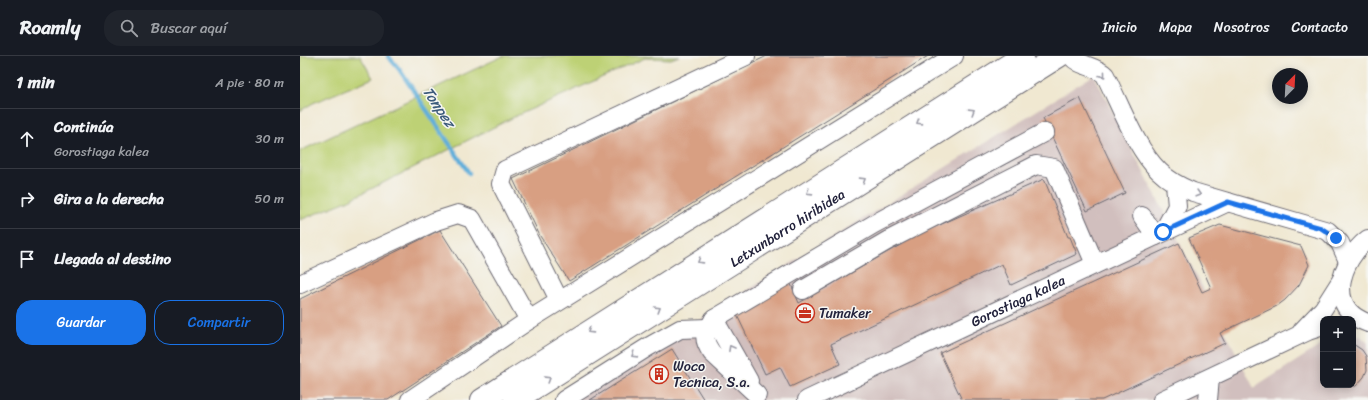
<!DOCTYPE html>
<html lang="es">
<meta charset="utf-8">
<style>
body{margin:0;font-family:Sriracha,sans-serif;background:#20242c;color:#f1f3f6}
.controls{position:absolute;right:12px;bottom:12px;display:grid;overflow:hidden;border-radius:8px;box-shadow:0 2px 10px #0003}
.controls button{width:36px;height:36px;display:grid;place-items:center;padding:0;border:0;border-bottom:1px solid #363941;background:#171b24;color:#f1f3f6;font:20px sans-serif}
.compass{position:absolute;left:972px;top:12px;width:36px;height:36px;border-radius:50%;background:#171b24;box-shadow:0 2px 10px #0003;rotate:24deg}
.stop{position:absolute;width:12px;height:12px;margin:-9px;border:3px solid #1a73e8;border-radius:50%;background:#fff}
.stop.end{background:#1a73e8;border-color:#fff;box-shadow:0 1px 4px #0008}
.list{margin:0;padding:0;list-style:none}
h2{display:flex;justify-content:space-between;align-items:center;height:52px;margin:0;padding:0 16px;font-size:17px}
h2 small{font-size:13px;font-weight:400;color:#9ea1a6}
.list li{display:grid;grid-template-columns:26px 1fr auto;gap:12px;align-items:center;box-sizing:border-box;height:60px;padding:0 16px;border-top:1px solid #363941}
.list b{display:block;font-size:15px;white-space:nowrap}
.list p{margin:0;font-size:13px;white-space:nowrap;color:#9ea1a6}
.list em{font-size:13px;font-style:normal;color:#9ea1a6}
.actions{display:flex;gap:8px;padding:12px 16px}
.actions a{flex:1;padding:9px 0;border:1px solid #1a73e8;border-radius:16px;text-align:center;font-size:14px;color:#1a73e8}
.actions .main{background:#1a73e8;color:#fff}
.icon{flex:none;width:22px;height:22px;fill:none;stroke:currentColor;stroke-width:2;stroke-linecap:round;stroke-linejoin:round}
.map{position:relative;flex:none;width:1068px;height:344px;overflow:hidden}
header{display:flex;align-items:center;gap:24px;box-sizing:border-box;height:56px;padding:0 20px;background:#171b24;border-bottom:1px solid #363941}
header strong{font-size:19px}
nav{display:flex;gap:22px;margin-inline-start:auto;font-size:14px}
.search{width:280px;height:36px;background:#20242c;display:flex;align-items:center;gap:10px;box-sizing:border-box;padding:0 14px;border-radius:16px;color:#9ea1a6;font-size:15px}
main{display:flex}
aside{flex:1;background:#171b24}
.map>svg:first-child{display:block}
</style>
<header>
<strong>Roamly</strong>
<div class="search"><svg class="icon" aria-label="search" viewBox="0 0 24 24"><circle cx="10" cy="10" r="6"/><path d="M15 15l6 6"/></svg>Buscar aquí</div>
<nav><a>Inicio</a><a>Mapa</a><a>Nosotros</a><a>Contacto</a></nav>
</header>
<main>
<aside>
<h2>1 min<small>A pie · 80 m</small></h2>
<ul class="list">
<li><svg class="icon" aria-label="ahead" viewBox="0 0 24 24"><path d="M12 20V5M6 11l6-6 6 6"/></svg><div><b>Continúa</b><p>Gorostiaga kalea</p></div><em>30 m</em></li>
<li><svg class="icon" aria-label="right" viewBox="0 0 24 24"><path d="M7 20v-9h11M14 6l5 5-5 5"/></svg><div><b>Gira a la derecha</b></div><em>50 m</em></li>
<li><svg class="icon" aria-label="arrive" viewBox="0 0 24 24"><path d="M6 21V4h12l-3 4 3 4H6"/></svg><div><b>Llegada al destino</b></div></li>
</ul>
<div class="actions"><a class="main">Guardar</a><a>Compartir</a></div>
</aside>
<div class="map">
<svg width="1068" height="344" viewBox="0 0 1068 344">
<rect width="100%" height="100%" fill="#f6f6f2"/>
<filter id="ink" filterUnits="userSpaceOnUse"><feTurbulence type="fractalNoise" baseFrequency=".025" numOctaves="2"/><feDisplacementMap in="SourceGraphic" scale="8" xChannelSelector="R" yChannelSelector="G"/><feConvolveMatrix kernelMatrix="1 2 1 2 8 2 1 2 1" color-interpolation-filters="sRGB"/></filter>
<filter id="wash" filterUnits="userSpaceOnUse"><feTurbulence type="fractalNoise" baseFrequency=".012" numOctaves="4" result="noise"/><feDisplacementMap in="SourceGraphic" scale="16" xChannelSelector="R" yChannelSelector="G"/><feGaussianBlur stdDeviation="0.9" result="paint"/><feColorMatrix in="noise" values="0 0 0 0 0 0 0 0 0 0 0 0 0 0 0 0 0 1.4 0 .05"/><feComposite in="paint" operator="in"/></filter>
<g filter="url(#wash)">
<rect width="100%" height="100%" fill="#f0e8d1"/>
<path fill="#d1bfbe" d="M794,19L954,332L1023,288V329H1053V281L1060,280L1068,287V344H274L427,247Z"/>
<g fill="#bdd174" stroke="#707a58">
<path d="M0,0H60L73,22L13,47L0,55Z"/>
<path d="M203,0H379L371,3L345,2L214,61L47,145L0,164V95Z"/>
</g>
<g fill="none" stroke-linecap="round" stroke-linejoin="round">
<path stroke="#60afda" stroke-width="4.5" d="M88,0L99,13L169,117"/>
</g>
<g id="blocks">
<g fill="#d89f82">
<path d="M467,0H628L269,225L240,180L213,123Z"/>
<path d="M780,42L825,137L787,155L743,62Z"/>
<path d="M744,123L768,181H770L777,198L711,229L702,208L531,288L540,308L490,331L480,311L465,318L436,257L490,226L499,247L619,178Z"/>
<path d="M920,169L1001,190L1009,209L999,229L985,244L977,250L920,277L925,287L802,344H662L640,297L879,187L902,236L911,232L889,182Z"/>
<path d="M140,174L201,270L88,344H0V243Z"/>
<path d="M1053,288L1062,294L1066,300L1067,314L1064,321L1056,330L1039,331L1033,329H1053Z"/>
<path d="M372,293L404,344H290Z"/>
</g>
</g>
</g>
<g filter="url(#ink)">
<use href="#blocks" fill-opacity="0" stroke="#6a6770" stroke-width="1"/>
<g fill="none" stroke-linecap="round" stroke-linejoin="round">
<defs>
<g id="minor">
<path d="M771,0C780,11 795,9 805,19C820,48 836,93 859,115C869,125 881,131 893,136L1028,175L1040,187L1048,205"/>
<path d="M842,160L856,180"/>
<path d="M863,176L877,150L875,128"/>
<path d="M1068,183C1040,204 1025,253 1068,267"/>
<path d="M0,228L136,165L158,158L172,163L229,264"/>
<path d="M503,234L587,185L736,109L754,112L795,208"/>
<path d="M259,244L201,128L205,114L446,0"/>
<path d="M414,263L449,325"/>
<path d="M1002,275L1023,253L1042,223"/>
<path d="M457,339L412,297C401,282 405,278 414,263L574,168L745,76"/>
<path d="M110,344L229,264L654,0"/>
<path d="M264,344L348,291L380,273L408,272"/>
<path id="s1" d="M507,344L928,146"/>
<path d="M862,344L1008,275L1023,270"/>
<path d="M908,344L910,322"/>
</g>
<g id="major">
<path d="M182,344L723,0"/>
<path id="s2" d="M215,344L759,0"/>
</g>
</defs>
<use href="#minor" stroke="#6a6770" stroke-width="20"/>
<use href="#major" stroke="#6a6770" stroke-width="24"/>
<use href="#minor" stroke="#fff" stroke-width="18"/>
<use href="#major" stroke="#fff" stroke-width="22"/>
</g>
<defs><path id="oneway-chevron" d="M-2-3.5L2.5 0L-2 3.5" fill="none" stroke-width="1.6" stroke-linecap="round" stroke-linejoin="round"/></defs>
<g stroke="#9c9ca7">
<use href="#oneway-chevron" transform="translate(803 19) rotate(51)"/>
<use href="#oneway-chevron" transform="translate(672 55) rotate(-32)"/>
<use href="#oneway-chevron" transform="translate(619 66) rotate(148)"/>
<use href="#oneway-chevron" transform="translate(563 124) rotate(-32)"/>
<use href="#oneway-chevron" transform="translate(509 136) rotate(148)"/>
<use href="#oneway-chevron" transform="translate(898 138) rotate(16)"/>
<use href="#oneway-chevron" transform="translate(400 205) rotate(148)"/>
<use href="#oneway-chevron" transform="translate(358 253) rotate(-32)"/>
<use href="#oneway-chevron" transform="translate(290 275) rotate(148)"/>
<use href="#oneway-chevron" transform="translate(431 292) rotate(-119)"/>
<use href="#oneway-chevron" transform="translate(334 299) rotate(148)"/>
<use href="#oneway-chevron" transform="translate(248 323) rotate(-32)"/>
</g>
</g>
<g fill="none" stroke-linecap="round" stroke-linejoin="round" filter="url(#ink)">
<path stroke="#1a73e8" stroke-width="5" d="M863,176L928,146L1021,172L1036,182"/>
</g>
<defs>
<symbol id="office-ring" viewBox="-11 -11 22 22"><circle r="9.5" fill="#f6f6f2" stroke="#c8321e" stroke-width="1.5"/><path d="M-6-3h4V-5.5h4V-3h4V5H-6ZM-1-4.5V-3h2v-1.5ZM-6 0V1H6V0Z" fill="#c8321e"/></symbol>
<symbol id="building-ring" viewBox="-11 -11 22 22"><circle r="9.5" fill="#f6f6f2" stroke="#c8321e" stroke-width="1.5"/><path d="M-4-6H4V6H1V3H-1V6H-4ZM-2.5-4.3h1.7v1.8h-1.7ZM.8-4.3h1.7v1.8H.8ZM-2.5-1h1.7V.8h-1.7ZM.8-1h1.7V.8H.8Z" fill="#c8321e"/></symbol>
</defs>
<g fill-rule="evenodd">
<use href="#office-ring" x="494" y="246" width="22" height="22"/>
<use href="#building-ring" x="348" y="307" width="22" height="22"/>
</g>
<g text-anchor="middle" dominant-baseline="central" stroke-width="3" stroke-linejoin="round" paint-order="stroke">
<g font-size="14" fill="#22223b" stroke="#f6f6f2">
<text stroke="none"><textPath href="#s2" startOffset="322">Letxunborro hiribidea</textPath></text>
<text stroke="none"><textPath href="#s1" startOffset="233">Gorostiaga kalea</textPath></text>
</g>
<g font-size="14" fill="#22223b" stroke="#f6f6f2" text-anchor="start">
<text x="519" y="257">Tumaker</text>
<text x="373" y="310">Woco<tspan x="373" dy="16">Tecnica, S.a.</tspan></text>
</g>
<g font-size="15" font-style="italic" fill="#3b5a7b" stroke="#f6f6f2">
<text transform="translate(139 51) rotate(56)">Tonpez</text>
</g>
</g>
</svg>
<div class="controls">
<button>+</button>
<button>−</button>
</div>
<svg class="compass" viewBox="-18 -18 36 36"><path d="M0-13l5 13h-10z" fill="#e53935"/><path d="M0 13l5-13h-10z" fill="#9ea1a6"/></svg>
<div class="stop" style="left:863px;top:176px"></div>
<div class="stop end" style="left:1036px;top:182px"></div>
</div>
</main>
